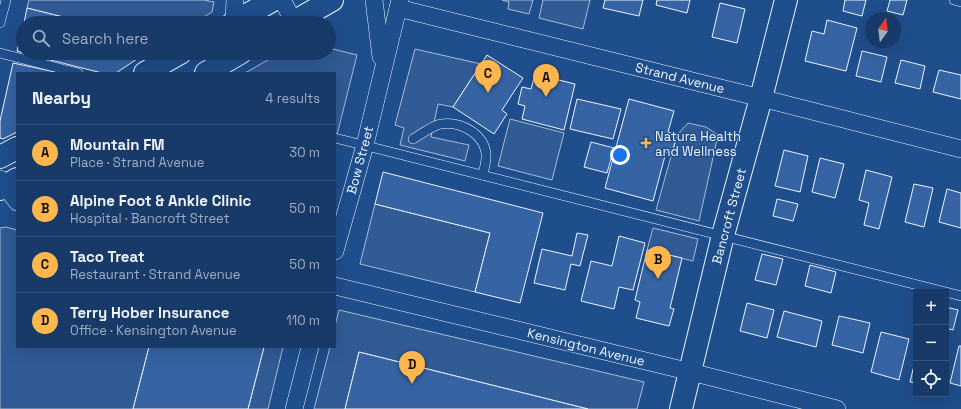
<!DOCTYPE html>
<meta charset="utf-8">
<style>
body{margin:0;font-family:"Space Grotesk",sans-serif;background:#244571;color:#f1f3f6}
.controls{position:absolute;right:12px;bottom:12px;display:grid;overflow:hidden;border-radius:0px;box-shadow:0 4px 16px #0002}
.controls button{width:36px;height:36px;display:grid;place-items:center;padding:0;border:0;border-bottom:1px solid #36547d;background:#173a69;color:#f1f3f6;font:20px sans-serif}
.compass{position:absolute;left:865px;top:12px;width:36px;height:36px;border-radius:50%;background:#173a69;box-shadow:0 4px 16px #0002;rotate:14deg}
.you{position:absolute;left:620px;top:155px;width:14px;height:14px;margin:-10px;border:3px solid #fff;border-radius:50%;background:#1a73e8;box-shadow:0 0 0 6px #1a73e833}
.badge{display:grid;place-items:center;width:26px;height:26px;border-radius:50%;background:#ffb74d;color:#111;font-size:13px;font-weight:700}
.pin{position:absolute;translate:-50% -33px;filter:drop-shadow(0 1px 2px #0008)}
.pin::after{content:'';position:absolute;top:21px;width:14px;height:12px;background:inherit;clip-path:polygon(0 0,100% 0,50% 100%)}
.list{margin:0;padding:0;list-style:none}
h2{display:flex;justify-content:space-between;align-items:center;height:52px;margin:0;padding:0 16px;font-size:17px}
h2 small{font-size:13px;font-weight:400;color:#9eadc0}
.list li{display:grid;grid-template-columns:26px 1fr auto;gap:12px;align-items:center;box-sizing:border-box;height:56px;padding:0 16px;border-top:1px solid #36547d}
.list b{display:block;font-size:15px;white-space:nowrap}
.list p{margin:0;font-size:13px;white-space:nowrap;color:#9eadc0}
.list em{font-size:13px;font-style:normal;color:#9eadc0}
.icon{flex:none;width:22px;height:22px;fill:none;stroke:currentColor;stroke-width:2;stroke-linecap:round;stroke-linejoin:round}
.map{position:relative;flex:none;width:961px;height:409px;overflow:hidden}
.search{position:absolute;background:#173a69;box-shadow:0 4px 16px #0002;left:16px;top:16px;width:320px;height:44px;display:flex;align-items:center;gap:10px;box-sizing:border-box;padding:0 14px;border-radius:22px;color:#9eadc0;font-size:15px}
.panel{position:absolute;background:#173a69;box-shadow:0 4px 16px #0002;left:16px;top:72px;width:320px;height:276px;border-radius:0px}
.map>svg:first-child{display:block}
</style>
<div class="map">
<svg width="961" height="409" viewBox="0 0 961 409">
<rect width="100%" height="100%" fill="#1f4e8c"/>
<g fill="#305b95" stroke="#a8bbd7">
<path d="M29,0H204L214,2L212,12L194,23H87L27,8Z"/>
<path d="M502,0H533L529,14L508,9L509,2Z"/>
<path d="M543,0H590L583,29L539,18Z"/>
<path d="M329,48L357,55L335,143V73H245L280,53H329Z"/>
<path d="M415,49L481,64L453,107L438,104L431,137L469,145L465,161L400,145L404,128L395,125Z"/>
<path d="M510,119L564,133L552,180L498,166Z"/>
<path d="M688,123L706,127L718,135L699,221L656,210L677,135Z"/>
<path d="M375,204L490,233L475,292L360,264Z"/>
<path d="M6,227L17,230V347H149L133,409H0V228Z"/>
<path d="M653,228L698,239L693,261L647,250Z"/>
<path d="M339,310L644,382L637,409H588L359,352L345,409H314L330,347H335V326Z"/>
<path d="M264,347H283L268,409H248Z"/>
</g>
<g fill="#3563a3" stroke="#f2f6ff">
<path d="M605,0H643L639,16L603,8Z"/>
<path d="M657,0H690L687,13L656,5Z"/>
<path d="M845,0H866L862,16L843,11Z"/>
<path d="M890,0H907L903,15L887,11Z"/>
<path d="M720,3L745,9L737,43L712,37Z"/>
<path d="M27,8L87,23H24Z"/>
<path d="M827,20L857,28L846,71L805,61L812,31L824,34Z"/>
<path d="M23,26V53L17,51Z"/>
<path d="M862,51L887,57L881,82L856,76Z"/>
<path d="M23,53H146L116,73H102Z"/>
<path d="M487,55L523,78L502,110L507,114L494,134L453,107Z"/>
<path d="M901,60L925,66L920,89L895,83Z"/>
<path d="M13,63L60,73H17V132L3,139L0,138V121Z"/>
<path d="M939,70L961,75V99L933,92Z"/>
<path d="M535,74L575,84L564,130L522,119L525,106L518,104L522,87L531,89Z"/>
<path d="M577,99L621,109L613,139L570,129Z"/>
<path d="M629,99L674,111L668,132L677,135L672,153L666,152L653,201L605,188Z"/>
<path d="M591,142L614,148L607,173L584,167Z"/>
<path d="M784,150L808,156L800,192L775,186Z"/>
<path d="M820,158L844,164L835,198L812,192Z"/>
<path d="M866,170L892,177L879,229L864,225L869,203L859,200Z"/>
<path d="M383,172L543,213L520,303L475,292L490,233L375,204Z"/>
<path d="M914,184L933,188L924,227L905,222Z"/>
<path d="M947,189L961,193V228L939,222Z"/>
<path d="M777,199L798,204L793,221L773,216Z"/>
<path d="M577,233L588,235L580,266L571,264L565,290L534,283L542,249L572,256Z"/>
<path d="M619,236L645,243L633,290L619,287L614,309L581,301L591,261L612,266Z"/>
<path d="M647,250L682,258L670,308L674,309L669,326L636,318L640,302L635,300Z"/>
<path d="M762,254L783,259L776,285L755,280Z"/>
<path d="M810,265L836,272L831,293L805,286Z"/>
<path d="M747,303L774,310L767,338L740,331Z"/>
<path d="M946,307L958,310L953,330L946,328Z"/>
<path d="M784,311L822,321L816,347L777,337Z"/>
<path d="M839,316L870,323L863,353L832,345Z"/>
<path d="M881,332L909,339L899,380L871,372Z"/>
<path d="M959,346H961V386L950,383Z"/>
<path d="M149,347H264L248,409H133Z"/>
<path d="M359,352L588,409H345Z"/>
<path d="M916,357V383L910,382Z"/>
</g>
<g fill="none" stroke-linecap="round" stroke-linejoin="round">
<defs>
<g id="lane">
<path d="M954,0L961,2"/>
<path d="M0,23L6,0"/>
<path d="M0,53L78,73"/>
<path d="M335,138L961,296"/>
<path d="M413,139C420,135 433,125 441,124C460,121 483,133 486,153C487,160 484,168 483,175"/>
</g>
<g id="street">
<path d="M282,0L294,22"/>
<path d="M374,0L381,57"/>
<path d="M398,8L761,98L961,149"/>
<path d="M232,23L234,19L235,0"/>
<path d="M0,179L17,202"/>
<path d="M335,251L365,145L400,0"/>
<path d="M335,286L691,372L837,409"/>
<path d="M294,409L310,347"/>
</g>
<path id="secondary" d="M681,409L723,235L761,98L786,0"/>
<g id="highway">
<path d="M233,23L273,0"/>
<path d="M292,23L332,0"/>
<path d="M145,73L180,53"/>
<path d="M206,73L240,53"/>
<path d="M0,157L17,148"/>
<path d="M0,189L17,179"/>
</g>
</defs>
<use href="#lane" stroke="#f2f6ff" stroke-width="10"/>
<use href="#street" stroke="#f2f6ff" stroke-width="18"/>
<use href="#secondary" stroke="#f2f6ff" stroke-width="24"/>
<use href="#highway" stroke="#f2f6ff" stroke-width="24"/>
<use href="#lane" stroke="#1f4e8c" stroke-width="9"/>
<use href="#street" stroke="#1f4e8c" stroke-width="17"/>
<use href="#secondary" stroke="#1f4e8c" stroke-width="22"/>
<use href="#highway" stroke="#1f4e8c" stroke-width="22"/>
</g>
<path fill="#ffb74d" stroke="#1f4e8c" stroke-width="1.5" d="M644 137h4v4h4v4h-4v4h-4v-4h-4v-4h4z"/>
<g text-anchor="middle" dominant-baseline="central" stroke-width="3" stroke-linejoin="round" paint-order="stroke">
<g font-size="13" fill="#f2f6ff" stroke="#1f4e8c">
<text transform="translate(680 78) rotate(14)">Strand Avenue</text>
<text transform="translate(360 160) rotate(-75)">Bow Street</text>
<text transform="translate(729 216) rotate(-75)">Bancroft Street</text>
<text transform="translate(586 347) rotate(14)">Kensington Avenue</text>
</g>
<g font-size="13" fill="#f2f6ff" stroke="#1f4e8c" text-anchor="start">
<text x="655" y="136">Natura Health<tspan x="655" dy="15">and Wellness</tspan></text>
</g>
</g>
</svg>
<div class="controls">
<button>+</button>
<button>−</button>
<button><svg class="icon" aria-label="locate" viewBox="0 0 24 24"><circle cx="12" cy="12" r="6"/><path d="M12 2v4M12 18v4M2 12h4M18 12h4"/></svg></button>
</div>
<svg class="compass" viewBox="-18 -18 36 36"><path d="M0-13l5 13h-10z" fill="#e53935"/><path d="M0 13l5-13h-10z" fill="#9eadc0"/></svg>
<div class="you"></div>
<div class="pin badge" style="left:546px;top:97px">A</div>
<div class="pin badge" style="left:658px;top:279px">B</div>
<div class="pin badge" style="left:488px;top:93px">C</div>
<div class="pin badge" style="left:412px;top:384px">D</div>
<div class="search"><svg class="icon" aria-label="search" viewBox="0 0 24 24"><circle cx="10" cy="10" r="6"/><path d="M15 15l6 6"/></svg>Search here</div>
<section class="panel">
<h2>Nearby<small>4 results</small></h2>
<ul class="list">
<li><span class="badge">A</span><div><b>Mountain FM</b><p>Place · Strand Avenue</p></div><em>30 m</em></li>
<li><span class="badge">B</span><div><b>Alpine Foot &amp; Ankle Clinic</b><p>Hospital · Bancroft Street</p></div><em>50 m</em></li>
<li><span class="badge">C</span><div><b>Taco Treat</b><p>Restaurant · Strand Avenue</p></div><em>50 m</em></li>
<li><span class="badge">D</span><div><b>Terry Hober Insurance</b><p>Office · Kensington Avenue</p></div><em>110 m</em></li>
</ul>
</section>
</div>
